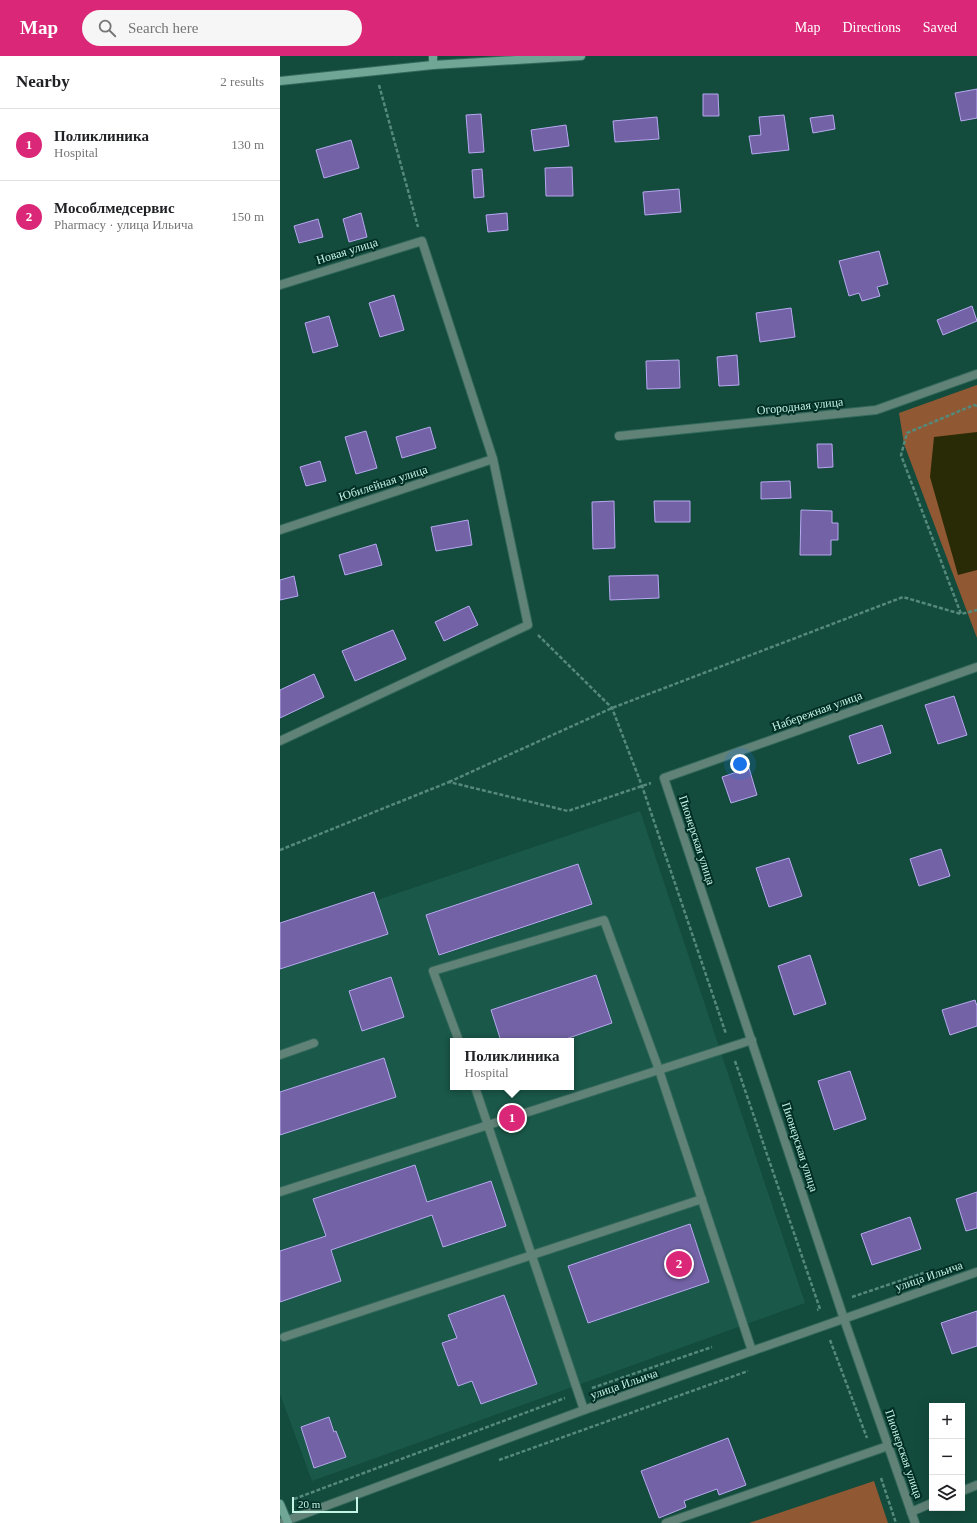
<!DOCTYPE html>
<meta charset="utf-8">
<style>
body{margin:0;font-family:Georgia,serif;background:#f6f6f6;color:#202124}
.controls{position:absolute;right:12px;bottom:12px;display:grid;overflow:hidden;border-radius:0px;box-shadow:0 4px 16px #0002}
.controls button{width:36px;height:36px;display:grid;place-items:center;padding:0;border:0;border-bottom:1px solid #e0e0e0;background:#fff;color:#202124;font:20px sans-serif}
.scale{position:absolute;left:12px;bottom:10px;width:66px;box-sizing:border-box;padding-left:4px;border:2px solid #c5f3e4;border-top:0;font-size:11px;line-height:14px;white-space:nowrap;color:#c5f3e4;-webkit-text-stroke:3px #012f25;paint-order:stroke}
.you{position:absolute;left:460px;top:708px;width:14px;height:14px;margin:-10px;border:3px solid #fff;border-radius:50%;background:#1a73e8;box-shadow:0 0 0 6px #1a73e833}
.badge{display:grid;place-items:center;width:26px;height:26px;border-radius:50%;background:#db2777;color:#fff;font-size:13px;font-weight:700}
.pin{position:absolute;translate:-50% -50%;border:2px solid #fff;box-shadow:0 1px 4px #0006}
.popup{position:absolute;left:170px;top:982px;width:124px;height:52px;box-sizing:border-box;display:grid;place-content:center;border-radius:0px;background:#fff;filter:drop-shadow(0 1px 3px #0005);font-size:13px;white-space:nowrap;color:#757577}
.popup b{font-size:15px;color:#202124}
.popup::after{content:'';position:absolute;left:50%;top:100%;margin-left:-8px;border:8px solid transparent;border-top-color:#fff}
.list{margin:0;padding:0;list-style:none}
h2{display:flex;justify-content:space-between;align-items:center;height:52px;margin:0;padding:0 16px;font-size:17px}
h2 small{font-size:13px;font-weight:400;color:#757577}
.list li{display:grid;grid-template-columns:26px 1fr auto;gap:12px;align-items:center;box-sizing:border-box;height:72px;padding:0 16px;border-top:1px solid #e0e0e0}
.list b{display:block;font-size:15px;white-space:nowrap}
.list p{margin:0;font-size:13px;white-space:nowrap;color:#757577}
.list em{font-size:13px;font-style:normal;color:#757577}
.icon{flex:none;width:22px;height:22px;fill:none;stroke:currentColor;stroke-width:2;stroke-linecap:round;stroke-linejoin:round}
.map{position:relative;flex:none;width:697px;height:1467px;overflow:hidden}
header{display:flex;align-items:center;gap:24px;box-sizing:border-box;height:56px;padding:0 20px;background:#db2777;color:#fff}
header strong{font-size:19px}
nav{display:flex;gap:22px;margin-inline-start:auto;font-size:14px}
.search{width:280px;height:36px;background:#f6f6f6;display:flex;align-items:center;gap:10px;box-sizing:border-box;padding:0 14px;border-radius:22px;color:#757577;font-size:15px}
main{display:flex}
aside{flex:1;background:#fff}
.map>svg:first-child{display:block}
</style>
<header>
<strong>Map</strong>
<div class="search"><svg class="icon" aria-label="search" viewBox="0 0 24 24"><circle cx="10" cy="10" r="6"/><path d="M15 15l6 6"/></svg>Search here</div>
<nav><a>Map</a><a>Directions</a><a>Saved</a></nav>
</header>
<main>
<aside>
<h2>Nearby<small>2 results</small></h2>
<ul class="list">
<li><span class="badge">1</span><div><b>Поликлиника</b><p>Hospital</p></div><em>130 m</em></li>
<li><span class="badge">2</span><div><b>Мособлмедсервис</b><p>Pharmacy · улица Ильича</p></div><em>150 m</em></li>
</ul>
</aside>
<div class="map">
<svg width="697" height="1467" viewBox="0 0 697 1467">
<rect width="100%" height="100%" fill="#134b3d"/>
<path fill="#1a5849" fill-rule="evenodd" d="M360,755L525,1247L32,1425L0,1338V877ZM173,985H291V1031H173Z"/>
<g fill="#905933">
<path d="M697,329V582L624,388L619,357Z"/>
<path d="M594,1425L608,1467H469Z"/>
</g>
<path fill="#282b06" d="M697,376V514L678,519L650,421L654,381Z"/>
<g fill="#7363a6" stroke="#b7a8f0">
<path d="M697,33V62L681,65L675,37Z"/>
<path d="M423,38H438L439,60H423Z"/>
<path d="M201,58L204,96L189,97L186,59Z"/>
<path d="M504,59L509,94L472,98L469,80L481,79L479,61Z"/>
<path d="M553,59L555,73L533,77L530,62Z"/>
<path d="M377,61L379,83L335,86L333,65Z"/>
<path d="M286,69L289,90L254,95L251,74Z"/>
<path d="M71,84L79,112L44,122L36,94Z"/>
<path d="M292,111L293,140H266L265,112Z"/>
<path d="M202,113L204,141L194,142L192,114Z"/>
<path d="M399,133L401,156L365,159L363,136Z"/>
<path d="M81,157L87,181L69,186L63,163Z"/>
<path d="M227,157L228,174L208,176L206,159Z"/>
<path d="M38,163L43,181L19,187L14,170Z"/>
<path d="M599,195L608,228L597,231L600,240L582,245L579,237L569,240L559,205Z"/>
<path d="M114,239L124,274L100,281L89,247Z"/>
<path d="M692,250L697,265L663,279L657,264Z"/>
<path d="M511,252L515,281L480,286L476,257Z"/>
<path d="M49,260L58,290L33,297L25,267Z"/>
<path d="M457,299L459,329L439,330L437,301Z"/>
<path d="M399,304L400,332L367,333L366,305Z"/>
<path d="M150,371L156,392L122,402L116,381Z"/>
<path d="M86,375L97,412L76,418L65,381Z"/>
<path d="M537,388H552L553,411L538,412Z"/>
<path d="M40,405L46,425L26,430L20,411Z"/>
<path d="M510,425L511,442L481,443V426Z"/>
<path d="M334,445L335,492L313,493L312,446Z"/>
<path d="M374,445H410V466H375Z"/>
<path d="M521,454L552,455V467H558V484H551V499H520Z"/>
<path d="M188,464L192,489L156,495L151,471Z"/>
<path d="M96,488L102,509L65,519L59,499Z"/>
<path d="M378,519L379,542L330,544L329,520Z"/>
<path d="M14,520L18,540L0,544V524Z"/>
<path d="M189,550L198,569L164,585L155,566Z"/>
<path d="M113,574L126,603L75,625L62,595Z"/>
<path d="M34,618L44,641L0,662V634Z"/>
<path d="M674,640L687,679L658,688L645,649Z"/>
<path d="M602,669L611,697L578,708L569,680Z"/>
<path d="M469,712L477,739L451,747L442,721Z"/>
<path d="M661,793L670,820L639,830L630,803Z"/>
<path d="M509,802L522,840L489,851L476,812Z"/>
<path d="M298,808L312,848L159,899L146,859Z"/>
<path d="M94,836L108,878L0,913V867Z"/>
<path d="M530,899L546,948L514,959L498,910Z"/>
<path d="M316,919L332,967L280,985H221L211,954Z"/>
<path d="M111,921L124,961L82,975L69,935Z"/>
<path d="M695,944L697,950V970L670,979L662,954Z"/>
<path d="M104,1002L116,1041L0,1079V1036Z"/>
<path d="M570,1015L586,1063L554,1074L538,1025Z"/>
<path d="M135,1109L147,1146L211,1125L226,1170L163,1191L152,1159L51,1194L61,1225L0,1246V1195L46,1180L33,1143Z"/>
<path d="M697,1136V1172L686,1175L676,1143Z"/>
<path d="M630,1161L641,1193L592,1209L581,1178Z"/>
<path d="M410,1168L429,1226L308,1267L288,1210Z"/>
<path d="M224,1239L257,1328L201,1348L192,1325L178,1330L162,1287L177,1282L168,1259Z"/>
<path d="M697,1255V1290L672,1298L661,1267Z"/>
<path d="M49,1361L54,1376L56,1375L66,1401L34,1412L21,1371Z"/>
<path d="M448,1382L466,1429L439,1439L437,1433L404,1445L406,1451L379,1462L361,1415Z"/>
</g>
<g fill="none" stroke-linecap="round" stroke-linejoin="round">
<defs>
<g id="lane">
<path d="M179,985L153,915L324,864L379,1014L472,1295"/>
<path d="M0,999L34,987"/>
<path d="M195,1031L304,1354"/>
<path d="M0,1136L472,984"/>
<path d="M4,1281L422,1143"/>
<path d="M682,1435L697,1429"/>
<path d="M631,1456L652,1447"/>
<path d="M386,1467L608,1390"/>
</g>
<g id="street">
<path d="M0,229L142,185L213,403L248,569L0,685"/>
<path d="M339,380L596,354L697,318"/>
<path d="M0,474L213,403"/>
<path d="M0,1467L304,1354L697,1216"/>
<path d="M635,1467L564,1263L384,722L697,611"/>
</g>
<g id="secondary">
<path d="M153,0V9"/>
<path d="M0,25L153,9L301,0"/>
<path d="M0,1448L8,1467"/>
</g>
</defs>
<use href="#lane" stroke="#33695b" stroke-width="10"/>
<use href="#street" stroke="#33695b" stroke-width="10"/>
<use href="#secondary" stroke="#33695b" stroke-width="10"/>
<g stroke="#55897b" stroke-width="2.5" stroke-dasharray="4 2" stroke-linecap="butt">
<path d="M99,29L138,171"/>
<path d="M697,350L694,349L627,377L621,399L681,558L697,554"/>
<path d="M258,579L332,652L362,730L446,978"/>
<path d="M169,726L332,652L623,541L681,558"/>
<path d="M0,794L169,726L288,755L371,727"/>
<path d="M455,1005L540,1253L537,1254"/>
<path d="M572,1241L649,1215"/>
<path d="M550,1284L587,1382"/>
<path d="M312,1332L432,1291"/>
<path d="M219,1404L468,1315"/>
<path d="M601,1422L616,1467"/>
<path d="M14,1443L285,1342"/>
</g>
<use href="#lane" stroke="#618277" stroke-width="8"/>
<use href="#street" stroke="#618277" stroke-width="8"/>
<use href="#secondary" stroke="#70a696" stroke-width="8"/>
</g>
<g text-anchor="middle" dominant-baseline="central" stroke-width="4" stroke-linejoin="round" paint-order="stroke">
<g font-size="12" fill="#c5f3e4" stroke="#012f25">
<text transform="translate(67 195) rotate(-17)">Новая улица</text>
<text transform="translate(520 350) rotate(-6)">Огородная улица</text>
<text transform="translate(103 427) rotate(-18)">Юбилейная улица</text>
<text transform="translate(537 655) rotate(-20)">Набережная улица</text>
<text transform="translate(417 784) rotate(72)">Пионерская улица</text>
<text transform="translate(520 1091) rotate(72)">Пионерская улица</text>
<text transform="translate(649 1220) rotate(-19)">улица Ильича</text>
<text transform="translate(344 1328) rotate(-19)">улица Ильича</text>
<text transform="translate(624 1398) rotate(71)">Пионерская улица</text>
</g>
</g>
</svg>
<div class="controls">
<button>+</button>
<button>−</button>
<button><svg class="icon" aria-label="layers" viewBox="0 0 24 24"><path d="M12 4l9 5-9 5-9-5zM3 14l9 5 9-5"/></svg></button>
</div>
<div class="scale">20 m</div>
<div class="you"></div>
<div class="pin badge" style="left:232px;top:1062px">1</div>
<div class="popup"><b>Поликлиника</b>Hospital</div>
<div class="pin badge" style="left:399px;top:1208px">2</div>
</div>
</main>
